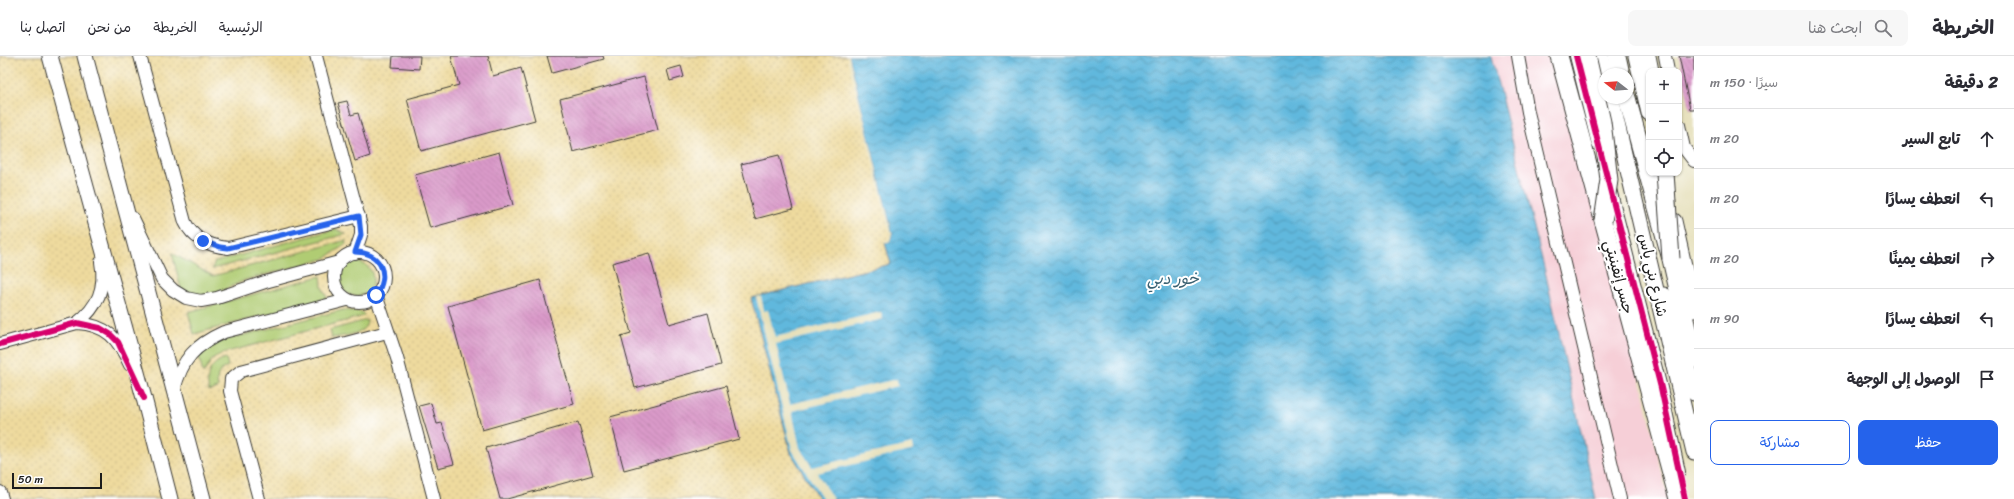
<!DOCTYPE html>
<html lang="ar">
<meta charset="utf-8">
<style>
body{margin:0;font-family:Sriracha,"Playpen Sans Arabic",sans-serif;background:#f7f7f7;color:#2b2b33;direction:rtl}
.controls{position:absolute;right:12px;top:12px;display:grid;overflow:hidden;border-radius:8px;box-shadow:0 1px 3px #0004}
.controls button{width:36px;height:36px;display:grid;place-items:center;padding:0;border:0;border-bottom:1px solid #e1e1e2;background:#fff;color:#2b2b33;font:20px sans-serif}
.compass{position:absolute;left:1598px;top:12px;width:36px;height:36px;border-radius:50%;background:#fff;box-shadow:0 1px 3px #0004;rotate:287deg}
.scale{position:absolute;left:12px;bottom:10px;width:90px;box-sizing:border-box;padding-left:4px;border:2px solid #1c1c1c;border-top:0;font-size:11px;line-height:14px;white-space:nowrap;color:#1c1c1c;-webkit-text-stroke:3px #fff;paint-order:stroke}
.stop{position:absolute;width:12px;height:12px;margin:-9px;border:3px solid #2563eb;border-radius:50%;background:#fff}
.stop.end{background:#2563eb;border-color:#fff;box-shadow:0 1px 4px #0008}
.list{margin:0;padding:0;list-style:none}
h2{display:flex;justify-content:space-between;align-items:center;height:52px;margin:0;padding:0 16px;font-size:17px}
h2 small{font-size:13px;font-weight:400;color:#7c7c81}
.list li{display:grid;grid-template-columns:26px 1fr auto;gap:12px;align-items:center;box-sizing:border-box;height:60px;padding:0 16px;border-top:1px solid #e1e1e2}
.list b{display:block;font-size:15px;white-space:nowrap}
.list em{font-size:13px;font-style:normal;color:#7c7c81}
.actions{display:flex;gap:8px;padding:12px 16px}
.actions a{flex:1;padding:9px 0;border:1px solid #2563eb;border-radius:8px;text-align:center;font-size:14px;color:#2563eb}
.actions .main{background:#2563eb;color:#fff}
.icon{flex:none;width:22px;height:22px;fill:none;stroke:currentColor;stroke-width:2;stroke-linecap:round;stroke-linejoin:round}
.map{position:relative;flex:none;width:1694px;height:443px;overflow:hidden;direction:ltr}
header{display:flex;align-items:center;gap:24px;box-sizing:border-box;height:56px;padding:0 20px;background:#fff;border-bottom:1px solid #e1e1e2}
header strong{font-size:19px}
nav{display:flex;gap:22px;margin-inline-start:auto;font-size:14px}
.search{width:280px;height:36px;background:#f7f7f7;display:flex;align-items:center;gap:10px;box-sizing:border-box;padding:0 14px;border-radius:8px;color:#7c7c81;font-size:15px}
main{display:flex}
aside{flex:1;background:#fff}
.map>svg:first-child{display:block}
</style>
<header>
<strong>الخريطة</strong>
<div class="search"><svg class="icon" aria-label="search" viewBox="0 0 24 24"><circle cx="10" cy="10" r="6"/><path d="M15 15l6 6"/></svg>ابحث هنا</div>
<nav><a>الرئيسية</a><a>الخريطة</a><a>من نحن</a><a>اتصل بنا</a></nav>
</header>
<main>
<aside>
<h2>2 دقيقة<small>سيرًا · 150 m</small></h2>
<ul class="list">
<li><svg class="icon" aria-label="ahead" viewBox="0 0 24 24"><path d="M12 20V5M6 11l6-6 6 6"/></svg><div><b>تابع السير</b></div><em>20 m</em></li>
<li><svg class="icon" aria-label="left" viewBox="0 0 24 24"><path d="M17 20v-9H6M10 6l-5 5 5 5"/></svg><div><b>انعطف يسارًا</b></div><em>20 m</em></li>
<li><svg class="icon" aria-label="right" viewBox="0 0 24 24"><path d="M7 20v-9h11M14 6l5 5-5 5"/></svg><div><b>انعطف يمينًا</b></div><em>20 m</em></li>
<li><svg class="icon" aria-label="left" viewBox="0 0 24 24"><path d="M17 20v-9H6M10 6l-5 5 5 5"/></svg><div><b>انعطف يسارًا</b></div><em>90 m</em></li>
<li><svg class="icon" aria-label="arrive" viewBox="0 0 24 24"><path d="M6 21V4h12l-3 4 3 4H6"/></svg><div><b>الوصول إلى الوجهة</b></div></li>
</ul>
<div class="actions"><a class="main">حفظ</a><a>مشاركة</a></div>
</aside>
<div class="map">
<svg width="1694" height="443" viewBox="0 0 1694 443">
<defs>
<pattern id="sand-dots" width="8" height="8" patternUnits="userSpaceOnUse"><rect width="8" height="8" fill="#eeda9e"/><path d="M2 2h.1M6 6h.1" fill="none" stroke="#ccba88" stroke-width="1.8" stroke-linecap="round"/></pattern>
<pattern id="water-waves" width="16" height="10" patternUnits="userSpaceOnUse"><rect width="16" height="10" fill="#60b8dd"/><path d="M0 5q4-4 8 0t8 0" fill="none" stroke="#4e95b2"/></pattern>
<pattern id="building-back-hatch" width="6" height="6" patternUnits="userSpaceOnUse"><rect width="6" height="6" fill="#da9ac9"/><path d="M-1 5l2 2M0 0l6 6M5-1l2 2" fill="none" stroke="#ba84ac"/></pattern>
</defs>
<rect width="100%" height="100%" fill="#fff"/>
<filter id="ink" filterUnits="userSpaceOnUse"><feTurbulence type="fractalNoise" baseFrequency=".025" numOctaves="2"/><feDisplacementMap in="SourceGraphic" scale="8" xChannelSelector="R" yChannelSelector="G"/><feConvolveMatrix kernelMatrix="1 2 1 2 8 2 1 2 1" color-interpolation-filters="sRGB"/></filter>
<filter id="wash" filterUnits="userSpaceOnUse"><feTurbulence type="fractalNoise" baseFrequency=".012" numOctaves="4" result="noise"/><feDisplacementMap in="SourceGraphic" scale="16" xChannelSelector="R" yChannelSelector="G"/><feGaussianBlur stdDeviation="0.9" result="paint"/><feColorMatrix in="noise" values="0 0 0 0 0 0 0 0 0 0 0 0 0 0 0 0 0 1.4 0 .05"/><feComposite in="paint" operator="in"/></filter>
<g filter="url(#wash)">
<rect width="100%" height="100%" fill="#e6e0bb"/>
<path fill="#f6cfd7" d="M1491,0H1566L1668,443H1596L1545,215Z"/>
<path fill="url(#sand-dots)" stroke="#857b5d" d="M0,0H849L892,177L890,185L885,187L891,208L751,242L791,397L819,443H0Z"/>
<g fill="#b0cc73" stroke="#667448">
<path d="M336,173L346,178L212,213L215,206Z"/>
<path d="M347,184L346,188L324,203L245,224L215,238L204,240L182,237L172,197L213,220Z"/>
<circle cx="356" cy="223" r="17"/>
<path d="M321,220L322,231L327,242L194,278L188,256Z"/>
<path d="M343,254L362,256L364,260L223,297L213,302L203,318L198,296L216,286Z"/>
<path d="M367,264C368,278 343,280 332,282L330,274Z"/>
<path d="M226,302L228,310C217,315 216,321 218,332L209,335C205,319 210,307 226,302Z"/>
</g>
<path fill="url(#water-waves)" stroke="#3e6a7c" d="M849,0H1491L1545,215L1596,443H819L791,397L751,242L891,208L885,187L890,185L892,177Z"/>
<g fill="#e6e0bb">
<path d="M847,0H849L892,177L890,185L885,187L884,185L889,183L890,177Z"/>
<path d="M761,240L764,255L768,254L775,281L881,256L883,263L776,288L790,348L897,323L898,330L792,355L800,392L812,411L913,388L914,394L817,417L833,443H823L792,394L756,241Z"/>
</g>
<g id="blocks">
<g fill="url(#building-back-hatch)">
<path d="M393,0H420L419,13L392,11Z"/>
<path d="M451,0H488L493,20L521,12L535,64L421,95L407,43L459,29Z"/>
<path d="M547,0H603L604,3L552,17Z"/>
<path d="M1679,0H1694V53H1690Z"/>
<path d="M681,10L684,21L670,25L667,14Z"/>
<path d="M644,21L658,74L573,96L560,43Z"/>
<path d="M347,45L351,59L358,57L370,100L355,105L338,47Z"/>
<path d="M499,96L513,149L430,172L415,119Z"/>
<path d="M779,99L793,153L755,163L741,108Z"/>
<path d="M649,197L669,268L708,257L721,309L635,332L621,280L631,277L612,207Z"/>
<path d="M540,224L574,348L482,374L448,250Z"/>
<path d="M726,330L739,383L624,414L610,361Z"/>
<path d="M431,347L437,368L442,367L454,408L438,412L419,350Z"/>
<path d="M578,366L593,419L507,443H500L486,392Z"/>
</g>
</g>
</g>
<g filter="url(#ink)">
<use href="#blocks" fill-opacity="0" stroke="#3a3934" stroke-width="1"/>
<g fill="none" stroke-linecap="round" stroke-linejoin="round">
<defs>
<g id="minor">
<path d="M140,0L185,166C193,183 210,190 228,192L359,160"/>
<path d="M316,0L361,170V179L355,197"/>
<path d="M1518,0L1528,56L1620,443"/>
<path d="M1576,0L1598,88"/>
<path d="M1665,0L1668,15"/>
<path d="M1679,69L1684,92L1694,105"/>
<path d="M1610,133L1661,332L1679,416"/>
<path d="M133,162L162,223L173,234L186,242L201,245L217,242L265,226L339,206"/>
<circle cx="359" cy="221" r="25"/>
<path d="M376,239L397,302L434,443"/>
<path d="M77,267C98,251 106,232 101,206"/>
<path d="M0,288L77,267C107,269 118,282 130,309"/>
<path d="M174,334C182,303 195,289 224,276L347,244"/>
<path d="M0,436L2,443"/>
<path d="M259,443L230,335L231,323L241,315L387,276"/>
</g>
<g id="major">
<path d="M50,0L144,342L170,443"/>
<path d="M85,0L203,443"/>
<path d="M1601,0L1606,18"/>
<path d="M1636,0L1649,57"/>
<path d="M1611,42L1694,396"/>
<path d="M1674,165L1694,254"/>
<path d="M1664,239L1675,263L1694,337"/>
</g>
<g id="highway">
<path d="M1559,0L1678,443"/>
<path d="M1617,0L1621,18"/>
<path d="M1647,0L1650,15"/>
<path d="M1627,42L1671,203L1694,303"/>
</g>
</defs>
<use href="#minor" stroke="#3a3934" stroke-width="14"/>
<use href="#major" stroke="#3a3934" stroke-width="17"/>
<use href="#highway" stroke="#3a3934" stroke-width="19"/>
<use href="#minor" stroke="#fff" stroke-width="12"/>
<use href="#major" stroke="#fff" stroke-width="15"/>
<use href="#highway" stroke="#fff" stroke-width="17"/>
<defs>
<g id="highway-bridge">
<path d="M1587,0L1602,66L1609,124L1603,165"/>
<path d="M1665,117L1671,203"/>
</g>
</defs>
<use href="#highway-bridge" stroke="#3a3934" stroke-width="19" stroke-linecap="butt"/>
<use href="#highway-bridge" stroke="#fff" stroke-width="17"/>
<defs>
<g id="cycleway">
<path d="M1576,0L1661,332L1685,443"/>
<path d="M0,288L77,267L100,272L110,278L118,286L144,342"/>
</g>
</defs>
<use href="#cycleway" stroke="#fff" stroke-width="8"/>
<use href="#cycleway" stroke="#d6006c" stroke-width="6"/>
</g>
</g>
<g fill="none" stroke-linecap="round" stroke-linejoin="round" filter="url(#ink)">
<path stroke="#2563eb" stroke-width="5" d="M203,185L220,191L228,192L359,160L361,179L355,196C380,196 391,218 376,239"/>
</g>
<g text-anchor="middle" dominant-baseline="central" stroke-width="4" stroke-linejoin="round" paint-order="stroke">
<g font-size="15" fill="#1c1c1c" stroke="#fff">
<text transform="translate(1653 219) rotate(77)">شارع بني ياس</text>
<text transform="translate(1619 221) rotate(75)">جسر إنفينيتي</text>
</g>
<g font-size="16" font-style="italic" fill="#3b6273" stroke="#fff">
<text x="1173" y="222">خور دبي</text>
</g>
</g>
</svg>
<div class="controls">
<button>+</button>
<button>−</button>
<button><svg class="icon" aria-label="locate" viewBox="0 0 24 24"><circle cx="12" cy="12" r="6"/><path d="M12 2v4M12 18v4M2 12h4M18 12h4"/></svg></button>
</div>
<svg class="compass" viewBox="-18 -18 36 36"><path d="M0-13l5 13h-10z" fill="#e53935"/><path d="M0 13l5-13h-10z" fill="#7c7c81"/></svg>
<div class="scale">50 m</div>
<div class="stop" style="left:376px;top:239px"></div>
<div class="stop end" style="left:203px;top:185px"></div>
</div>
</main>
